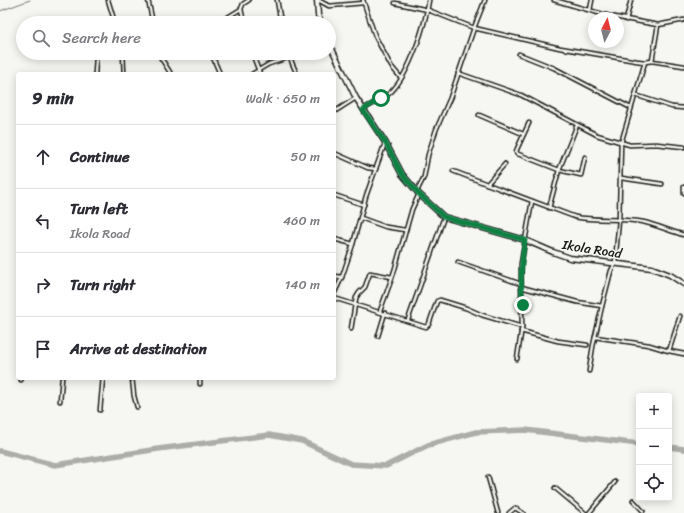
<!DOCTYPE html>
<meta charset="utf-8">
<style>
body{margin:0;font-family:Sriracha,sans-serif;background:#f2f2f3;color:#2b2b33}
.controls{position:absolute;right:12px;bottom:12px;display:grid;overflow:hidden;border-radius:4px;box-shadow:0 2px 10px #0003}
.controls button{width:36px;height:36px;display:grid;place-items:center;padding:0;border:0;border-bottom:1px solid #e1e1e2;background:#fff;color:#2b2b33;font:20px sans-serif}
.compass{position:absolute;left:588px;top:12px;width:36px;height:36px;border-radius:50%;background:#fff;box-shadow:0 2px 10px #0003;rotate:7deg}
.stop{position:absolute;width:12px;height:12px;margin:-9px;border:3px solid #0b8043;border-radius:50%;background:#fff}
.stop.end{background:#0b8043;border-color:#fff;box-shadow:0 1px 4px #0008}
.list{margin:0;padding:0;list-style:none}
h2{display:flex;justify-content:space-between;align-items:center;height:52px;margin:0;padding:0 16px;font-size:17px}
h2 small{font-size:13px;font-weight:400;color:#7c7c81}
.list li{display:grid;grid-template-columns:26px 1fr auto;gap:12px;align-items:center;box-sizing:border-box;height:64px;padding:0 16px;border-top:1px solid #e1e1e2}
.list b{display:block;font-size:15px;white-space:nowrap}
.list p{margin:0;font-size:13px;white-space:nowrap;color:#7c7c81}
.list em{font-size:13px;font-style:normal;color:#7c7c81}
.icon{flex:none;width:22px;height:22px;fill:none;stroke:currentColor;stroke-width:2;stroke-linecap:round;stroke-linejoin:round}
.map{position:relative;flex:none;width:684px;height:513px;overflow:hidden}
.search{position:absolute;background:#fff;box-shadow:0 2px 10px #0003;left:16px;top:16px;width:320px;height:44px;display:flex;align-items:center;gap:10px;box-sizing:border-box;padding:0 14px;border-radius:22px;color:#7c7c81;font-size:15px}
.panel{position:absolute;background:#fff;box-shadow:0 2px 10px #0003;left:16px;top:72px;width:320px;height:308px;border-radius:4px}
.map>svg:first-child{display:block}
</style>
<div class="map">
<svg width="684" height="513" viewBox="0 0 684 513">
<rect width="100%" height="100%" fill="#f6f6f2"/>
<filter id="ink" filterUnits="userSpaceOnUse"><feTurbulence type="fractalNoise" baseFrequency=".025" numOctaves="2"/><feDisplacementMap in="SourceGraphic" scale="8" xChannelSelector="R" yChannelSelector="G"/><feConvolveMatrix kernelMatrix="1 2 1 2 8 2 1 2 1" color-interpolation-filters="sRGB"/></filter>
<g filter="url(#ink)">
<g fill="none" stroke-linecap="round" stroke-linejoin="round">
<path stroke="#727271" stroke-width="1" d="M0,11L30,0"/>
<g stroke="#acaca9" stroke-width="5.5">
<path d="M669,447L684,449"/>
<path d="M0,451L55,465L158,449L269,435L302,441L351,464L386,466L428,445L476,432L525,430L639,444"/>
</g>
<defs>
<g id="street">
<path d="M108,0L115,23"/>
<path d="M148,0L153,23"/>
<path d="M277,0L281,23"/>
<path d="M318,0L329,6L363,3"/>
<path d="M363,0L375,36L391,66L401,78"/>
<path d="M554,0L609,16L658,25L684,20"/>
<path d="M395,3L428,10L474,28L560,48L637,61L645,62L652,61L684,66"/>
<path d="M590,10L592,0"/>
<path d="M626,20L631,0"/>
<path d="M218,23L241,9"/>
<path d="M244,23L241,9L243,4L249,0"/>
<path d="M123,53L124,74"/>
<path d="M160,53L161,58L171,74"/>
<path d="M211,53L220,74"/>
<path d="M252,53L260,74"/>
<path d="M289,53L292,63L297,74"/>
<path d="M519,54L554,68L631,108"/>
<path d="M161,58L174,53"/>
<path d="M652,61L658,25"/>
<path d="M458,73L521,95L597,135L630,145L656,144L684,147"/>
<path d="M95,74L96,58L98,53"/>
<path d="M252,74L269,64L291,57L298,53"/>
<path d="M635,95L672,107L684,108"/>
<path d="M363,109C372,104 384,99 392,91C410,72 425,26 429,0"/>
<path d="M334,112L356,98"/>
<path d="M479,115L523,134"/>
<path d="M529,123L517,149L516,152L518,154L559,170L581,175L585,157"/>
<path d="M334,153L368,168L376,169"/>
<path d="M453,171L487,184L575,217C597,221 620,218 643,222C656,225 670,231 684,235"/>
<path d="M621,178L662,184"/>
<path d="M487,184L505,164"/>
<path d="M684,187V193"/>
<path d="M417,191L424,177L428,155L436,130L450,98L474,28L485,0"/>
<path d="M334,195L364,205"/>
<path d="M549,208L559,170L577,125"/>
<path d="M361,218L386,227L405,230"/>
<path d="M334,239L353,244"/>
<path d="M458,262L521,284"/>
<path d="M334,276L342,277"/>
<path d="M521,287L577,302L602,306"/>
<path d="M334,294L342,277L353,244L366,196L385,143"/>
<path d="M334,298L426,327L429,324L437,301L440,300L466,308L482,315L522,327"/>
<path d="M380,311L394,272L412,209L419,194"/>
<path d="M408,320L444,217"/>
<path d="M351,329L356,298L359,293L365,287L370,273L392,277"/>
<path d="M521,331L558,341L587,345"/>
<path d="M378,336L385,313"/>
<path d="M595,337L649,345L669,351L684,354"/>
<path d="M669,351L680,316"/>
<path d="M517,359L522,327L521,264L532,201"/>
<path d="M589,371L593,346L602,306L611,271L615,263L619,220L621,143L645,62"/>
<path d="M132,378L134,396L137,407"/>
<path d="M200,378V384"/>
<path d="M21,380V378"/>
<path d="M60,401L62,378"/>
<path d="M100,410L103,378"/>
<path d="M488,477L498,513"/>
<path d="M555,488L585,513"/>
<path d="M633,500L643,511"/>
<path d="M509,513L515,508L523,513"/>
<path d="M589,513L615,482"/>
</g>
<g id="secondary">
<path d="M317,0L318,15L321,23"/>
<path d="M329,43L356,98L385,142L402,174L419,194L444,217L525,240L553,252L570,258L652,268L670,275L684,284"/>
</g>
</defs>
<use href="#street" stroke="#1c1c1c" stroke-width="5.5"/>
<use href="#secondary" stroke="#1c1c1c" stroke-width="7"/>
<use href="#street" stroke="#f6f6f2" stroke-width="2.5"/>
<use href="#secondary" stroke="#f6f6f2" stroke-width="4"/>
</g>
</g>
<g fill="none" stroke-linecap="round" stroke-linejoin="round" filter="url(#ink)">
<path stroke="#0b8043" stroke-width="5" d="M381,98L363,110L385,142L402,174L419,194L444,217L525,240C521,264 520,281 523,305"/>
</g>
<g text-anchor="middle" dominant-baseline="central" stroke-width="3" stroke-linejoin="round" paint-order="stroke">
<g font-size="13" fill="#1c1c1c" stroke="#f6f6f2">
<text transform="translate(592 249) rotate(9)">Ikola Road</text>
</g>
</g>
</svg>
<div class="controls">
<button>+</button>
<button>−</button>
<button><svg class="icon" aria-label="locate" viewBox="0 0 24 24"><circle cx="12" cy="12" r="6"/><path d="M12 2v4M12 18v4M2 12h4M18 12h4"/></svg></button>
</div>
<svg class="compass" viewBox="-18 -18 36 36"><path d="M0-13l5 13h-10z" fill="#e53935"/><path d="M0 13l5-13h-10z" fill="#7c7c81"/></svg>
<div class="stop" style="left:381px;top:98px"></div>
<div class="stop end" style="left:523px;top:305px"></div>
<div class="search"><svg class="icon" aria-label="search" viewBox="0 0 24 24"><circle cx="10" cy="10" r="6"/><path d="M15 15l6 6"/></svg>Search here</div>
<section class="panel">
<h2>9 min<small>Walk · 650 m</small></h2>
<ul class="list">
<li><svg class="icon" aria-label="ahead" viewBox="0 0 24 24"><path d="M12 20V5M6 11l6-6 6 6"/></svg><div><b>Continue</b></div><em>50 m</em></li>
<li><svg class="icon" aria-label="left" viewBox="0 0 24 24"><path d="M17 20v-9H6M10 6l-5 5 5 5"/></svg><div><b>Turn left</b><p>Ikola Road</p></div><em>460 m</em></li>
<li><svg class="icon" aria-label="right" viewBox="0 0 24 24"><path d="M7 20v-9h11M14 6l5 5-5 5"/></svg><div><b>Turn right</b></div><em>140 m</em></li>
<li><svg class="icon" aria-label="arrive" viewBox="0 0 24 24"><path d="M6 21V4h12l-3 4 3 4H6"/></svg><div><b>Arrive at destination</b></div></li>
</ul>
</section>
</div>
